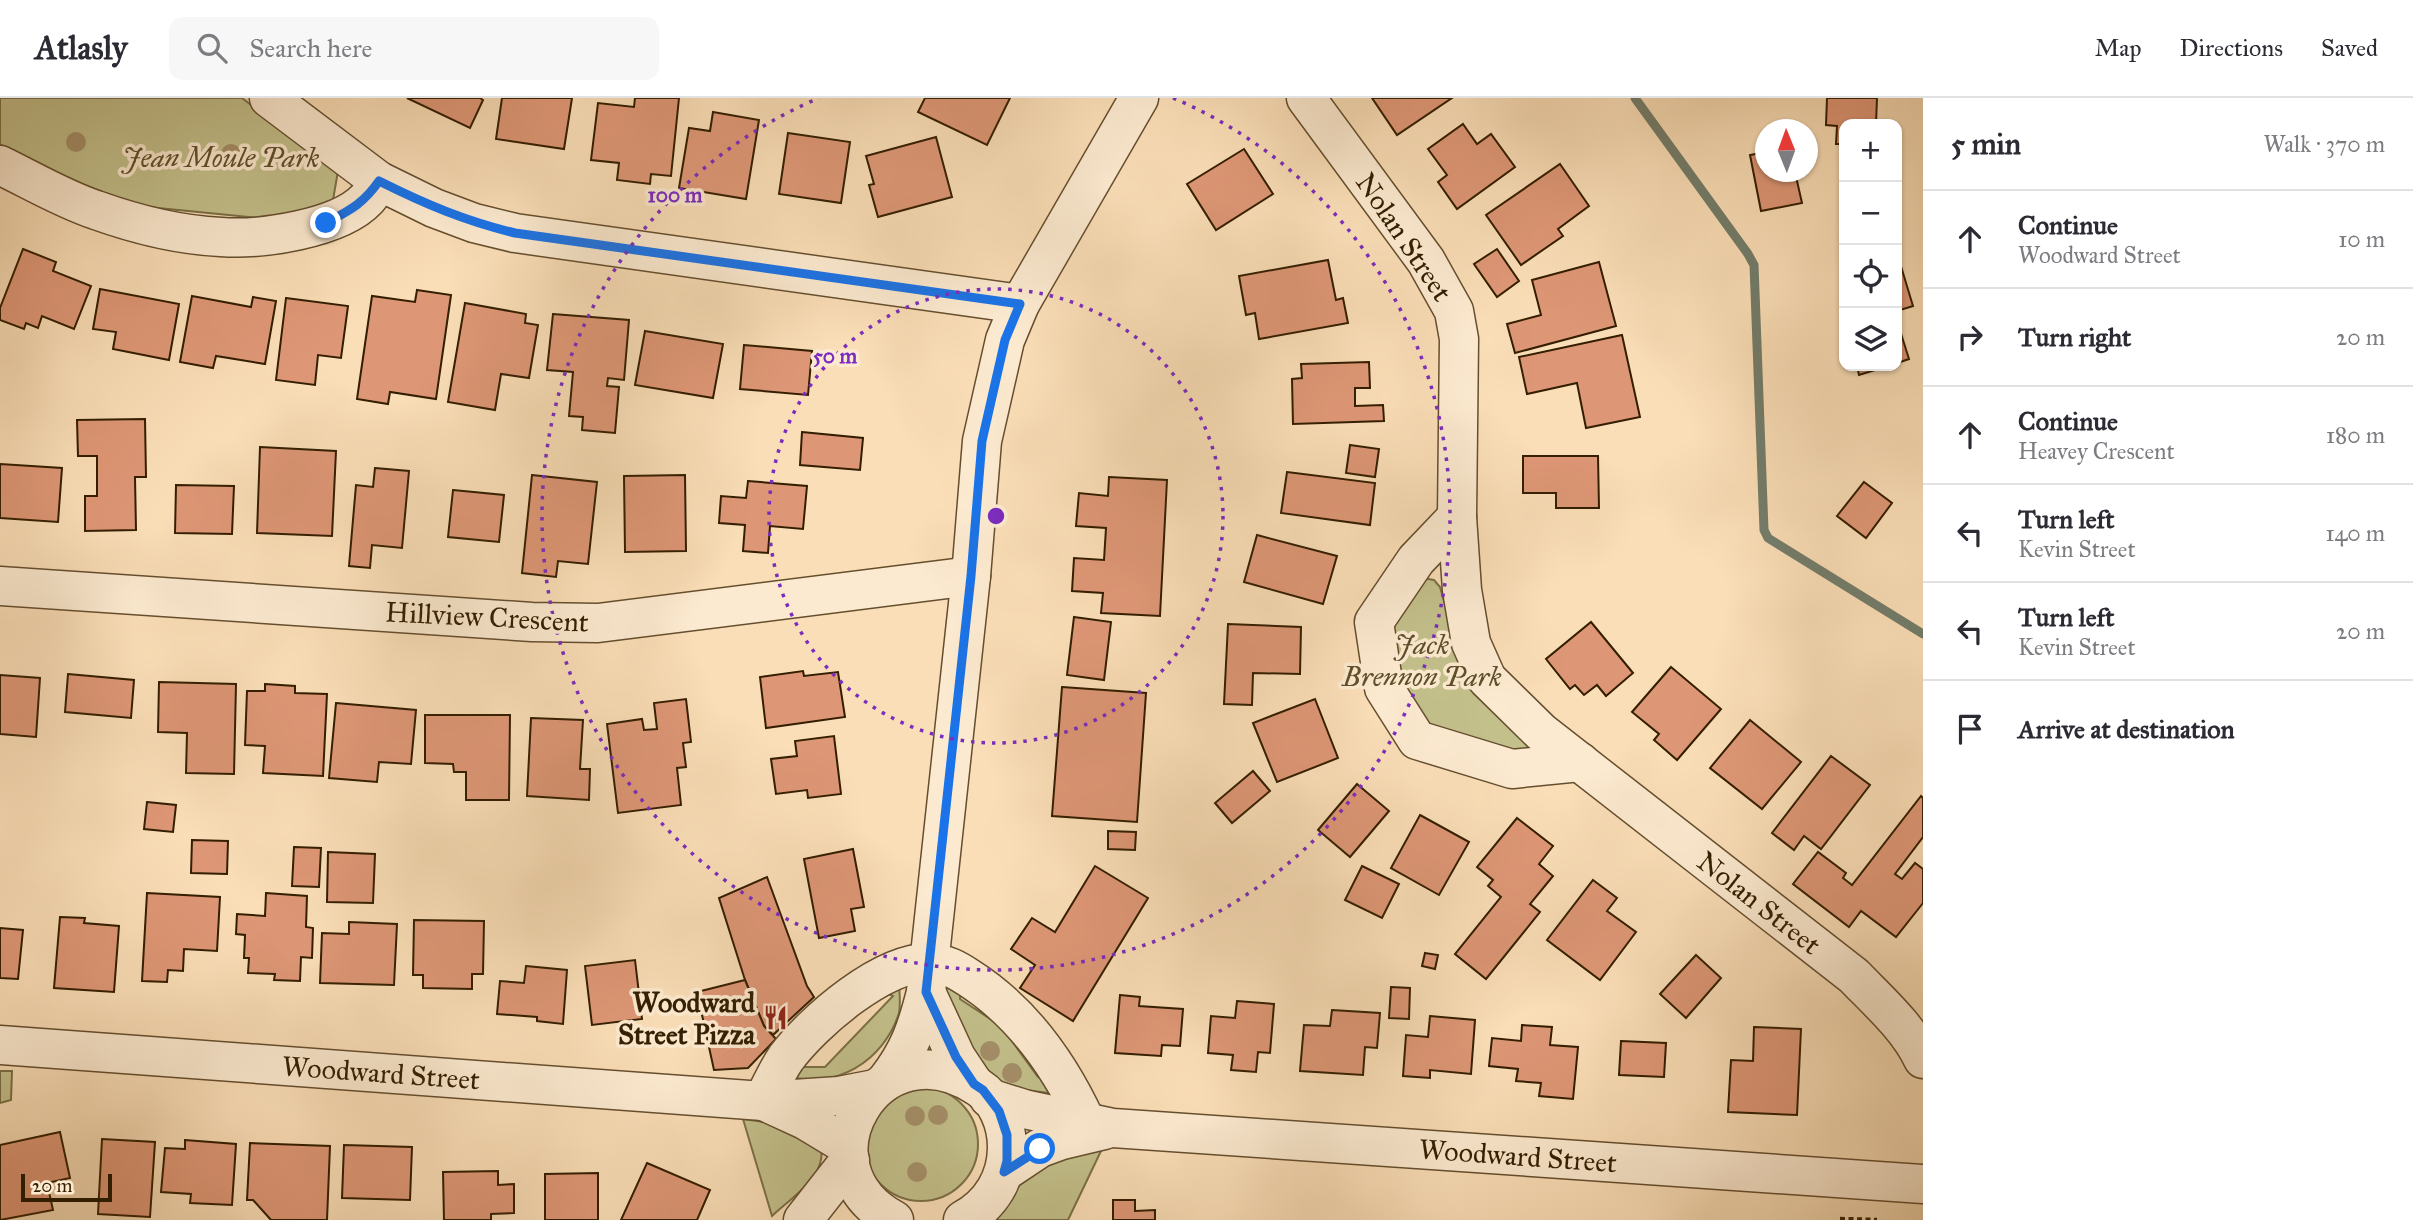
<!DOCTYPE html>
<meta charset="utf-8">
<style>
body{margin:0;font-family:"IM FELL Great Primer",serif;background:#f7f7f7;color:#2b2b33}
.controls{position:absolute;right:21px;top:21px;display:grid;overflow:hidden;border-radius:14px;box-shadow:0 2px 5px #0004}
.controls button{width:63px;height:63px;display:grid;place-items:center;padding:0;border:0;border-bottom:2px solid #e1e1e2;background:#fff;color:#2b2b33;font:35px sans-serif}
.compass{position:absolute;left:1755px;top:21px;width:63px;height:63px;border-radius:50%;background:#fff;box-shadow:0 2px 5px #0004;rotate:359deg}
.scale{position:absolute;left:21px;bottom:18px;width:91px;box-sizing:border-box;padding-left:7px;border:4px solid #331e00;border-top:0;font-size:19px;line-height:24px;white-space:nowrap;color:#331e00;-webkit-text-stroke:5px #fcead0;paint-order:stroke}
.stop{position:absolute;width:21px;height:21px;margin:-16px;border:5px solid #1a73e8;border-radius:50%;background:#fff}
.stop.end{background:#1a73e8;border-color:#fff;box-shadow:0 2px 7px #0008}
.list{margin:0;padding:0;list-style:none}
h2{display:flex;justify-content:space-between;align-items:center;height:91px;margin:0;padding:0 28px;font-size:30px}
h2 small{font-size:23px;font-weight:400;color:#7c7c81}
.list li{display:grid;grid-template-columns:46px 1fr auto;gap:21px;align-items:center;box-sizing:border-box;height:98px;padding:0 28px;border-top:2px solid #e1e1e2}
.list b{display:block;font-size:26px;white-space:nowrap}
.list p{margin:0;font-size:23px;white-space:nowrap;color:#7c7c81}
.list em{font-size:23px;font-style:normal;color:#7c7c81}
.icon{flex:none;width:38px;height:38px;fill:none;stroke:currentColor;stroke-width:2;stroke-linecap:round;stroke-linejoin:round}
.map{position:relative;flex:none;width:1923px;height:1122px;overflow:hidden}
header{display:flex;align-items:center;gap:42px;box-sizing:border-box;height:98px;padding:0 35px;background:#fff;border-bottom:2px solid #e1e1e2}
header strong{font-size:33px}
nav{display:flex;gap:38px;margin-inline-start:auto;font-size:24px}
.search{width:490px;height:63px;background:#f7f7f7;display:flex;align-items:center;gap:18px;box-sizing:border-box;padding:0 24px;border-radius:14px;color:#7c7c81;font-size:26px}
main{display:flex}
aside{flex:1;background:#fff}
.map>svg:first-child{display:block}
</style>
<header>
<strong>Atlasly</strong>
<div class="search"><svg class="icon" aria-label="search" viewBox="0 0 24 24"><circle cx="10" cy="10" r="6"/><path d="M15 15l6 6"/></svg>Search here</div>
<nav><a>Map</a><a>Directions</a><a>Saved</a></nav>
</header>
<main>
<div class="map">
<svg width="1923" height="1122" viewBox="0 0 1923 1122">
<rect width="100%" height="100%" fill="#fadeb7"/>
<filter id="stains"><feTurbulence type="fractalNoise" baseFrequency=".00286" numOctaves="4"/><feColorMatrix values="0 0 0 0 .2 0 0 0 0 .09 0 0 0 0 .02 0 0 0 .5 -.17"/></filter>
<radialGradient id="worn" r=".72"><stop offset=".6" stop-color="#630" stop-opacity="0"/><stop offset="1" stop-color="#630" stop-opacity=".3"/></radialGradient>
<g fill="#c3c08b" stroke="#7b6f46" stroke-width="2">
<path d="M0,0H242L338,73L333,102L312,112L258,120L138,108L45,72L0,46Z"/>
<path d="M1422,480L1434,482L1440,489L1460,559L1538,645L1519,658L1467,652L1405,611L1388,508Z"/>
<path d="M948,873L961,889L960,901L1001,928L1038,979L1051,980L1057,996L1008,990L979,969L945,894Z"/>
<path d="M899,881C899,892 901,905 899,915C884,963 834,994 786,977L790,969H825L893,898L879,891Z"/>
<path d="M0,973H12L11,1002L0,1005Z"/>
<circle cx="921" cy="1046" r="57"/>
<path d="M743,1021L786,1027L820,1044C830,1077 794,1097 772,1118Z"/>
<path d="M1068,1048L1101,1053L1068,1122H995L1000,1100Z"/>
</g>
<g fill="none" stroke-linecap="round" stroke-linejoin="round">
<path stroke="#737d6b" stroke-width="9" d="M1635,0L1748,156L1754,167L1764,432L1768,440L1923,536"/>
</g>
<g fill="#de9776" stroke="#331e00" stroke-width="2">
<path d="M407,0H480L483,2L470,30Z"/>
<path d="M502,0H572L564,51L496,41Z"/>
<path d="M635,0H679L671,78L651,76L650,86L617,82L619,65L591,62L598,5L634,9Z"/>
<path d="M925,0H1010L987,47L918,14Z"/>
<path d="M1372,0H1452L1397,37Z"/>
<path d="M1827,0H1877L1876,26H1844V46H1836L1837,28L1826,27Z"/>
<path d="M713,14L759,22L746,101L679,90L689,30L710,33Z"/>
<path d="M1463,26L1477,46L1491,36L1515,69L1457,111L1438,84L1447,77L1428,51Z"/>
<path d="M788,35L850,44L841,105L779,96Z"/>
<path d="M936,39L952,99L878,119L869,87L874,86L866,58Z"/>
<path d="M1244,51L1273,96L1216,132L1187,86Z"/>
<path d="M1766,54V74H1795L1802,105L1761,113L1750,57Z"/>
<path d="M1560,66L1589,108L1558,131L1563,138L1521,167L1486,117Z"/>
<path d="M23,151L56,164L53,173L91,188L74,231L42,218L38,230L26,225L24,231L0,222V210Z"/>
<path d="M1497,151L1519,183L1497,199L1474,166Z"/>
<path d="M1328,162L1336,202L1343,200L1348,225L1259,241L1255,215L1246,217L1239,178Z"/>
<path d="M1599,164L1616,228L1515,255L1507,226L1541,217L1532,182Z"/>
<path d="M1900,165L1913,208L1897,213V166Z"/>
<path d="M100,191L179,206L169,262L113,251L116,234L93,231Z"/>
<path d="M417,192L451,197L436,301L390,294L388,306L357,301L372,198L415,204Z"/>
<path d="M192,198L251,209L253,199L276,203L265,266L216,258L213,270L180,264Z"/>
<path d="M286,200L348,208L341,260L318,257L315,287L276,282Z"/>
<path d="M465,205L526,216L525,225L538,227L529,280L501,276L495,312L448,304Z"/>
<path d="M553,216L629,222L624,282L608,280L607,288L619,289L615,335L582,332L583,319L569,318L573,274L547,272Z"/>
<path d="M1897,223L1909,261L1897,265Z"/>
<path d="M645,233L723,246L713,300L635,287Z"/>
<path d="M1622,237L1640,319L1586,330L1577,285L1527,296L1519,259Z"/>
<path d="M744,247L812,253L808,297L740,291Z"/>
<path d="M1369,264L1370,290H1355V308L1383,307L1384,323L1293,326L1292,281L1302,280L1301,266Z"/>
<path d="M1857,268H1888L1859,277Z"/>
<path d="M145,321L146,379H135L136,432L85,433V398H97V358H78L77,322Z"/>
<path d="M802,334L863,340L860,372L800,367Z"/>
<path d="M1350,347L1379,351L1375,379L1346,375Z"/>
<path d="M260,349L336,353L332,438L257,435Z"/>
<path d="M1523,358H1598L1599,410H1556V395H1523Z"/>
<path d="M0,366L62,370L58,424L0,420Z"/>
<path d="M375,370L409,373L402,450L372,447L370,470L349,468L356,387L373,389Z"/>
<path d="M1287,374L1375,385L1370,427L1281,415Z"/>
<path d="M532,377L597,384L588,466L558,463L556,479L522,475Z"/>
<path d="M685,377L686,453L625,454L624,378Z"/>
<path d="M1109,379L1167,382L1160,518L1101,515L1103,495L1072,493L1074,460L1104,462L1106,430L1076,428L1079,395L1108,398Z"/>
<path d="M748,383L807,388L803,431L770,428L768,455L743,453L745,427L719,425L721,398L746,400Z"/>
<path d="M1864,384L1892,405L1866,440L1837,418Z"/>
<path d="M176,387L234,388L232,436L175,435Z"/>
<path d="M453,392L504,397L499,444L448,439Z"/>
<path d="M1257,437L1337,458L1323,506L1244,484Z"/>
<path d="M1074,519L1111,524L1104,582L1067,577Z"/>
<path d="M1591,524L1633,575L1606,598L1597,587L1584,597L1575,587L1570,591L1546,561Z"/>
<path d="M1228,526L1301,529L1300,576L1253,575L1252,607L1224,606Z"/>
<path d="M1671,569L1721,611L1677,662L1654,642L1659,636L1632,614Z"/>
<path d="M803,573L804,578L838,574L845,619L766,630L760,579Z"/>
<path d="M68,576L134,582L131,620L65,614Z"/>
<path d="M0,577L40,580L36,639L0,636Z"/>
<path d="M159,584L236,586L234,676L186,675L187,635L158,634Z"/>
<path d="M265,586L295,588V595L327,596L323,678L263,675L265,648L245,647L247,593H265Z"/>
<path d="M1062,589L1146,595L1137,724L1052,718Z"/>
<path d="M686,601L691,644L683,645L686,669L677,670L681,707L618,715L607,626L642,621L644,632L657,631L654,605Z"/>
<path d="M1315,601L1338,660L1277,684L1253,625Z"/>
<path d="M336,605L416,612L411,666L379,664L377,684L329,680Z"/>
<path d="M425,617H510L509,702H466V674H454L453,666L425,665Z"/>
<path d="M531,620L583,622L580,671H590L589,702L527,698Z"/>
<path d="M1750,622L1801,664L1762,711L1710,670Z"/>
<path d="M834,638L841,696L808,700L807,692L776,696L771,661L797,658L795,643Z"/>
<path d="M1831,658L1870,687L1821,751L1804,738L1794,752L1772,735Z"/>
<path d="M1253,673L1270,693L1232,725L1215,705Z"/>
<path d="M1357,686L1389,713L1350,759L1318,732Z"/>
<path d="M1921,698L1923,700V739L1895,776L1902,781L1915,765L1923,771V805L1896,839L1861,813L1849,829L1793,786L1818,754L1846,775L1843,780L1852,787Z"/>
<path d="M147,704L176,707L173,734L144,731Z"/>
<path d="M1420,717L1469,744L1439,797L1391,770Z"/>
<path d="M1517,720L1553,748L1539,766L1553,778L1530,806L1540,814L1486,881L1455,856L1501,799L1488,788L1493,782L1477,769Z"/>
<path d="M1108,733L1136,734L1135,752L1108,751Z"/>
<path d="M192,742L228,743L227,776L191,775Z"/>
<path d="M294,749L321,750L319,789L292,788Z"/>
<path d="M853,751L864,809L851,811L855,833L819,840L804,761Z"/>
<path d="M328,754L375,756L373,805L327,804Z"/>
<path d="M1095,768L1148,800L1073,923L1020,890L1035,867L1011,851L1032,820L1055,834Z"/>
<path d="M1362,768L1399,786L1382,820L1345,802Z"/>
<path d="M767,779L807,888L814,899L773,937L764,928L745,882L719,800Z"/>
<path d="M1593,782L1617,800L1607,813L1636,834L1600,882L1547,842Z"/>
<path d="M147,795L220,799L217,853L184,851L183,873L168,872L167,884L142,883Z"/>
<path d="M266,795L307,798L306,829L313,830L312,860L301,859L300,883L274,882L275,876L248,875L249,860H244L245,837L236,836L237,816L265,818Z"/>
<path d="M60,819L85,820L84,825L119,828L114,894L54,890Z"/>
<path d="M414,822L484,823L483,876H472V891L423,890V877H413Z"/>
<path d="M349,824L397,826L394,887L320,885L322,835L349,836Z"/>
<path d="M0,830L23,832L18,881L0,880Z"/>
<path d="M1425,855L1438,857L1435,871L1422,868Z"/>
<path d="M1696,857L1721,880L1686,920L1660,896Z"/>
<path d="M635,862L642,921L592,927L585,868Z"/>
<path d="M526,868L567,872L563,926L537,923V919L497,916L500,883L524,885Z"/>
<path d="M745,882L764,928L776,941L748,970L714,972L697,894Z"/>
<path d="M1391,889L1410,890L1409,921L1389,920Z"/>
<path d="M1120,897L1140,899L1139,908L1183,911L1180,948L1162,947L1161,958L1115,955Z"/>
<path d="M1237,903L1274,906L1270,955L1258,954L1256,974L1231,972L1233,957L1208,955L1211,918L1235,920Z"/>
<path d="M1332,912L1380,915L1377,950L1365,949L1363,977L1300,973L1304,927L1330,928Z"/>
<path d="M1430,918L1475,922L1471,976L1430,972V980L1403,978L1406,937L1428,939Z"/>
<path d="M1522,927L1552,929L1550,947L1578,949L1573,1001L1539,998L1541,985L1516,983L1518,971L1489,968L1492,940L1521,943Z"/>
<path d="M1754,929L1801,931L1797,1017L1728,1014L1731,962L1753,963Z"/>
<path d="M1621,943L1666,945L1664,979L1619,977Z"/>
<path d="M60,1034L70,1080L47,1085L53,1112L0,1122V1047Z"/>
<path d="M102,1041L155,1044L150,1119L98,1116Z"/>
<path d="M185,1042L236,1046L232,1107L190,1105L191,1096L161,1094L165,1050L185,1051Z"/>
<path d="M250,1045L330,1048L327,1122H271L253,1102H247Z"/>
<path d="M344,1047L412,1049L410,1102L342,1100Z"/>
<path d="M647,1065L710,1092L697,1122H621Z"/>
<path d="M498,1073V1087L514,1086V1115L491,1116V1122H444L443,1074Z"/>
<path d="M598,1075V1122H545V1076Z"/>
<path d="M1113,1102H1135V1113L1155,1112V1122H1113Z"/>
</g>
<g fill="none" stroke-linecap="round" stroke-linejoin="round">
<defs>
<g id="minor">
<path d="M269,0L379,83L434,110L474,125L515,135L1020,206"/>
<path d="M1306,0L1426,163L1454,213L1459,241L1457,419L1462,492L1471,545L1487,581L1541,634L1854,878C1878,903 1908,929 1923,961"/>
<path d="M0,67C31,82 63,101 96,112C135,126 179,137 221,139C260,142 339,131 367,101C372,96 375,88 379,83"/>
<path d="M1457,419L1416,462L1374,524L1384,590L1417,642L1512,671L1580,664"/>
<path d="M0,488L532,524L598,525L971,478"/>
<path d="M926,894L956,959L974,986"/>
<path d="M0,947L763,1003L839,998L875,991"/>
<path d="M886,983C909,954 917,930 926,894L971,478L982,343L1005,242L1020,206L1139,0"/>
<path d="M989,1000L1024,1011L1113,1030L1923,1086"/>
<path d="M763,1003C770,989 777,973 786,960C813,924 883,863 930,865C945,865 957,872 969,880C1022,914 1060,968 1086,1024"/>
<path d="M768,1005L805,1022L848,1048"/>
<path d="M1004,1074L1040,1050L1062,1042L1104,1032"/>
<path d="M803,1122L850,1062"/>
<path d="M894,1122C793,1068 878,922 978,989C997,1001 1007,1026 1007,1049C1007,1080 991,1107 963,1122"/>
</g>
</defs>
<use href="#minor" stroke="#654e2e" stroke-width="41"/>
<path stroke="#331e00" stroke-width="4.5" stroke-dasharray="5 3.5" stroke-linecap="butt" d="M1840,1121L1877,1122"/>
<use href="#minor" stroke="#fcead0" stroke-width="38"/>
</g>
<g fill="#a48f69">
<circle cx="76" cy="44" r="10"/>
<circle cx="231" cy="56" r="10"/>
<circle cx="990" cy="953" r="10"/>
<circle cx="1012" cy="975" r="10"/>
<circle cx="938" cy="1017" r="10"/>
<circle cx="915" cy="1018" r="10"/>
<circle cx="917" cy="1074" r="10"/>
</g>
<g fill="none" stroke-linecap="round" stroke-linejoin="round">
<path stroke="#1a73e8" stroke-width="9" d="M326,125C350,112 363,106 379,83C425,106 465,123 515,135L1020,206L1005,242L982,343L971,478L926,894L956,959L974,986L983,992L999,1013L1007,1037V1063L1004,1074L1040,1051"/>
</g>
<g fill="none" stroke="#7b2cbf" stroke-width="3.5" stroke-dasharray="3.5 7">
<circle cx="996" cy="418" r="227"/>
<path d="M1173 0A454 454 0 1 1 819 0"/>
</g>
<defs>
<symbol id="restaurant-bare" viewBox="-9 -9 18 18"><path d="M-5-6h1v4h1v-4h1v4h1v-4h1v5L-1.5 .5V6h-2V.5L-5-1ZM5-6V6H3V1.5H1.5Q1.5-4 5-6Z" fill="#8f2418" stroke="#fcead0" stroke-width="2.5" paint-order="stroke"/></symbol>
</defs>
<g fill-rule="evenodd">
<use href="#restaurant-bare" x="758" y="902" width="35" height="35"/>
</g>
<g text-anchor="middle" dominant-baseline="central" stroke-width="7" stroke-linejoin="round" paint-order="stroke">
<g font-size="28" font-style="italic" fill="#5e4f2a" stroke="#fcead0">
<text x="221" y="59">Jean Moule Park</text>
<text x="1422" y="546">Jack<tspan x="1422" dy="32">Brennon Park</tspan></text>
</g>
<g font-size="28" fill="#331e00" stroke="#fcead0">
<text transform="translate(1404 139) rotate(56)">Nolan Street</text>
<text transform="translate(487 519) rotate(3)">Hillview Crescent</text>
<text transform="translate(1759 805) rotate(38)">Nolan Street</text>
<text transform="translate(381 975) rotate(4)">Woodward Street</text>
<text transform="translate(1518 1058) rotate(4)">Woodward Street</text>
</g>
<g font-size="28" font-weight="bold" fill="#331e00" stroke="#fcead0" text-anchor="end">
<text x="755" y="904">Woodward<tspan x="755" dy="32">Street Pizza</tspan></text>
</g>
</g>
<circle cx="996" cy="418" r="10" fill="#7b2cbf" stroke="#fcead0" stroke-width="3.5"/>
<g font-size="21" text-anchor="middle" font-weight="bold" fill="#7b2cbf" stroke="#fcead0" stroke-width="7" stroke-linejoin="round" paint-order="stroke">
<text x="675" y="104">100 m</text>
<text x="835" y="265">50 m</text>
</g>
<rect width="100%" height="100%" filter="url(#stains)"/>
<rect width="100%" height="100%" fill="url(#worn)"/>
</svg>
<div class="controls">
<button>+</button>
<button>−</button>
<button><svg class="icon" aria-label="locate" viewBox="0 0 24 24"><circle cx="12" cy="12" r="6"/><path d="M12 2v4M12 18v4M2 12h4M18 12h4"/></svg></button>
<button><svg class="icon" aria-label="layers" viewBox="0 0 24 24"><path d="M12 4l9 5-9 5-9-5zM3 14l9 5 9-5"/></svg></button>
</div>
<svg class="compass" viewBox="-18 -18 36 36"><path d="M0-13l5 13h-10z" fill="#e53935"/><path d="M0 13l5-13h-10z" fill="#7c7c81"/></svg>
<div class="scale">20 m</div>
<div class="stop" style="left:1040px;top:1051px"></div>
<div class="stop end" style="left:326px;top:125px"></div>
</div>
<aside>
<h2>5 min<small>Walk · 370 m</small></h2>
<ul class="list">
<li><svg class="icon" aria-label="ahead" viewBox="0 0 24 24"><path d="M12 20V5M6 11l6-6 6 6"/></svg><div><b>Continue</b><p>Woodward Street</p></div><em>10 m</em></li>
<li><svg class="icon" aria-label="right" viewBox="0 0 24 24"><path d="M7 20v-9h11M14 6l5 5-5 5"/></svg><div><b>Turn right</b></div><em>20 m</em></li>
<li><svg class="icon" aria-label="ahead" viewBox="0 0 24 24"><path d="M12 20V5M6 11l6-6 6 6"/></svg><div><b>Continue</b><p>Heavey Crescent</p></div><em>180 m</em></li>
<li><svg class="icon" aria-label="left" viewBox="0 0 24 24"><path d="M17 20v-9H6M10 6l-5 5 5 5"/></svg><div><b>Turn left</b><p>Kevin Street</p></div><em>140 m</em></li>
<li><svg class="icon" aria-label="left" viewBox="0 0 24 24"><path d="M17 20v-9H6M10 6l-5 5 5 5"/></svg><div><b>Turn left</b><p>Kevin Street</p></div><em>20 m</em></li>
<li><svg class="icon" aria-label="arrive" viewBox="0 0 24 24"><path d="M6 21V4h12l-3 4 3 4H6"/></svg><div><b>Arrive at destination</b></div></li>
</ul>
</aside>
</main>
